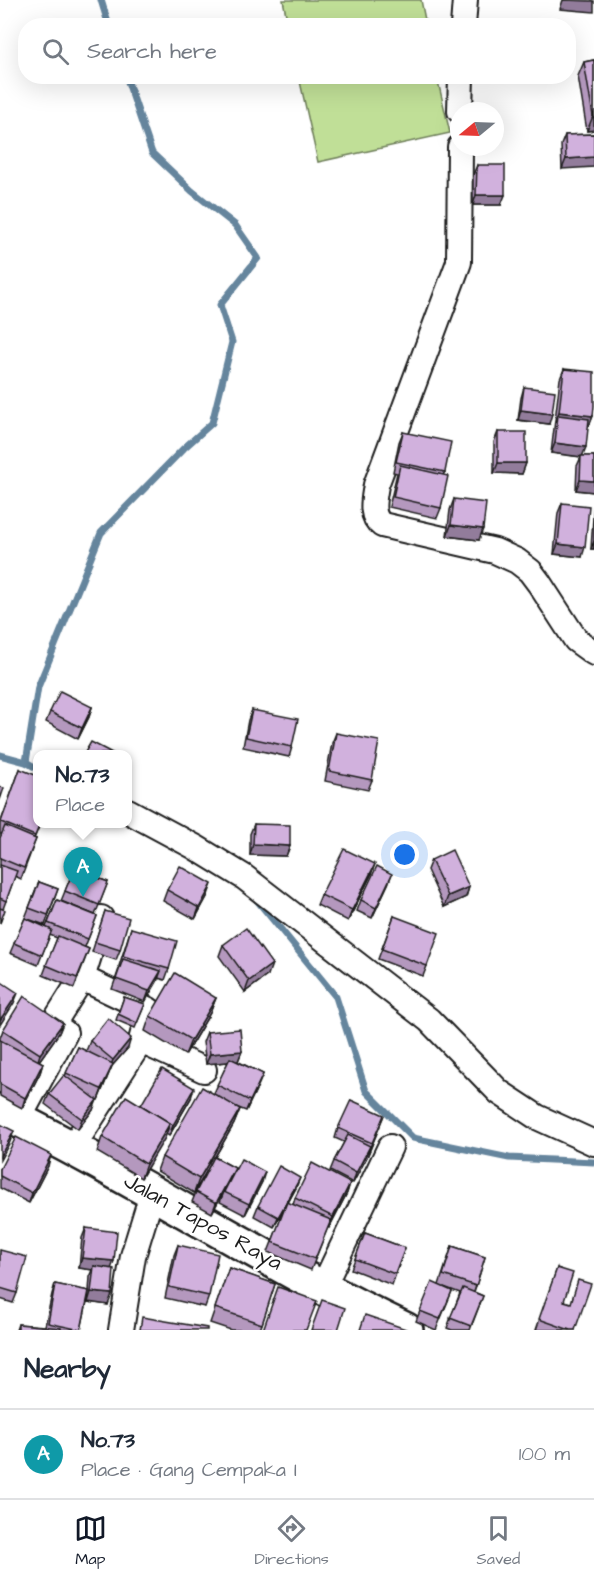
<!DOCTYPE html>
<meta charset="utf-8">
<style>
body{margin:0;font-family:"Architects Daughter",sans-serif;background:#f2f2f3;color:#1f2937}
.compass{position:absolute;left:450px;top:102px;width:54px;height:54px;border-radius:50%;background:#fff;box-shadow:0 6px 24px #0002;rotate:251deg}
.you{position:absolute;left:405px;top:855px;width:21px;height:21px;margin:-15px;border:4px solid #fff;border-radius:50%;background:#1a73e8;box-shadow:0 0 0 9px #1a73e833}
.badge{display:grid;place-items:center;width:39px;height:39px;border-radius:50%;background:#111827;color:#fff;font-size:20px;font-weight:700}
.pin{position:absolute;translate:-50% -50px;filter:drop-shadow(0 2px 3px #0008)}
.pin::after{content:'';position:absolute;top:32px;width:21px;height:18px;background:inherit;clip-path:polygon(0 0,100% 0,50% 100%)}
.popup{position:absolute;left:33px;top:750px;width:99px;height:78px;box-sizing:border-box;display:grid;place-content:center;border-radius:12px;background:#fff;filter:drop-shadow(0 2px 4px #0005);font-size:20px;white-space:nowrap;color:#747a83}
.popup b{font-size:22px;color:#1f2937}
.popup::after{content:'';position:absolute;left:50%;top:100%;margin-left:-12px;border:12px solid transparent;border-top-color:#fff}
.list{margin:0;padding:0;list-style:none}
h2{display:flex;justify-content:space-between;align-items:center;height:78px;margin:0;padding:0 24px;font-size:26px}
h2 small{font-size:20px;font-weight:400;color:#747a83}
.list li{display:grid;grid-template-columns:39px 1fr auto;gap:18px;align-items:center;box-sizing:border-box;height:90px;padding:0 24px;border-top:2px solid #e0e1e3}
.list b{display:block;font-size:22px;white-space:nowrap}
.list p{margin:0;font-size:20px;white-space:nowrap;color:#747a83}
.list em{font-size:20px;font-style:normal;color:#747a83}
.icon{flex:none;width:33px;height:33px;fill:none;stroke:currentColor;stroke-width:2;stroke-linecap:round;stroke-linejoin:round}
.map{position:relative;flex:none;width:594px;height:1330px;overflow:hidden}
.search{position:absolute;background:#fff;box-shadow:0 6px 24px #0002;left:18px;right:18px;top:18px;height:66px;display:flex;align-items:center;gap:15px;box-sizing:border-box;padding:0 21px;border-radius:24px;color:#747a83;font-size:22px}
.sheet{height:168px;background:#fff}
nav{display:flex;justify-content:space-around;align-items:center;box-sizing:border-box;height:84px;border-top:2px solid #e0e1e3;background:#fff;font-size:16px;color:#747a83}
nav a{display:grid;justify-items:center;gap:3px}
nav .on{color:#111827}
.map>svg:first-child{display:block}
</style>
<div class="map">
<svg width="594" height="1330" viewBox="0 0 594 1330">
<rect width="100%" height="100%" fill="#fff"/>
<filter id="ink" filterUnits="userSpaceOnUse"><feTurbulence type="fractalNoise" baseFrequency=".0167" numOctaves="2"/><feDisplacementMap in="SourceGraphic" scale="12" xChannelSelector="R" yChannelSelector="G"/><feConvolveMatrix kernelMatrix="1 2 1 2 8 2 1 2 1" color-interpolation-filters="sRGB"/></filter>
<g filter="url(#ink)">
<g fill="#c0df97" stroke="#6e7e5a" stroke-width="1.5">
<path d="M283,0H421L426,25H288Z"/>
<path d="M299,77H437L450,133L318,162Z"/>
</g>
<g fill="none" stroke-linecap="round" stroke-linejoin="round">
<g stroke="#65859d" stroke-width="7">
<path d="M101,0L109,26"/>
<path d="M0,755L26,762L38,769"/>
<path d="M26,762L38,687L101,533L184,448L212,423L232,342L220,305L258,258L235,225L192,191L152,153L126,76"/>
<path d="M256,899L336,997L366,1091L413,1138L509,1158L594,1162"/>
</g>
<defs>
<g id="minor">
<path d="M463,26L465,0"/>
<path d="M460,111L461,76"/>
<path d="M460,147L459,262L376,485C374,499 369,515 382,525L495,551L517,561L530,571L539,583L576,640L594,653"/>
<path d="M128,811L195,847L244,877L429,1020L499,1092L537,1117L594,1143"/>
<path d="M82,978L149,1010L141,1041"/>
<path d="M18,1120L65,1033L53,1024L82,978L101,918"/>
<path d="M72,1148L141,1041L204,1070"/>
<path d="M322,1289L390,1147"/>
<path d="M121,1330L133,1256L152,1194"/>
<path d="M349,1330L356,1306"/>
</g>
<path id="secondary" d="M0,1111C138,1179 267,1264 406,1330"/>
</defs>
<use href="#minor" stroke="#1c1c1c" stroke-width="28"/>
<use href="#secondary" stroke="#1c1c1c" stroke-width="38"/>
<use href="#minor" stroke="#fff" stroke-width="24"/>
<use href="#secondary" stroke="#fff" stroke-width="33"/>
</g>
<g fill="#b498be" stroke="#1c1c1c" stroke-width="1.5">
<path d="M594,60V130L587,131L578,76L584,62Z"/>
<path d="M594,134L562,169L561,145L565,135Z"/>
<path d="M477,165L501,205H473V175Z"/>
<path d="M564,369L593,416L589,426H588L582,456H594V492L576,490L577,466L581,457L551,453L560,379Z"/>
<path d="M524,387L549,424L518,420L521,398Z"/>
<path d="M403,432L445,472L443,475L441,508L437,518L389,507L397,473L393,472L399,442Z"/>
<path d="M498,432L526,463L522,474L494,473V442Z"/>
<path d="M454,499L479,540L447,536L450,510Z"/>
<path d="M594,501V549H591Z"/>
<path d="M562,503L582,557L554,554L558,513Z"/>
<path d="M92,707L89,717L78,739L46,722L50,712Z"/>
<path d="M252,710L292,747L289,757L243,747L248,720Z"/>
<path d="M336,733L372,780L368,790L325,781L332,743Z"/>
<path d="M20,769L40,824L34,839H36L21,879L15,876L3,909L0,923V838L1,834H0V824Z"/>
<path d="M254,824L290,846L286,856L250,855V834Z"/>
<path d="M431,860L469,887L466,897L444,907L427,870Z"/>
<path d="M74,869L108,882L95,915L61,901Z"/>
<path d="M371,875L348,921L317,905L321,895Z"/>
<path d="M39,882L58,889L45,925L28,919L46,927L57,900L97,916L85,947L89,949L74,988L43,975L57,938L50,935L38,965L10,953L25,918Z"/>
<path d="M388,884L372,918L357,911L361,900Z"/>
<path d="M167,890L208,895L195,919L163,901Z"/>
<path d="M105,911L120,950L116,960L92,952Z"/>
<path d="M394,916L427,966L423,976L378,959Z"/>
<path d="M131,928L169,969L165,980L158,978L145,1002L112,989L120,966H119Z"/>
<path d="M223,945L268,975L245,992L219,956Z"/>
<path d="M124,997L145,1004L135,1028L116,1020Z"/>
<path d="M216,998L210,1013L185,1055L145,1031L150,1016Z"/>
<path d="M63,1023L59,1033L39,1061L43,1063L40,1073L22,1108L0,1096V1038L3,1030Z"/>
<path d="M207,1032L242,1051L238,1061H237L263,1074L246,1111L236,1107L240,1109L234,1124L215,1157L235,1168L231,1178L212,1213L192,1202L196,1192L206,1173L194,1193L157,1171L162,1157L214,1093L228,1062L206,1064L203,1042Z"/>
<path d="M90,1041L128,1048L112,1066L98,1100L95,1099L93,1110L78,1129L45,1104L49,1094L65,1076L78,1047L86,1051Z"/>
<path d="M191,1098L169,1136L166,1134L141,1178L97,1152L102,1137L141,1105Z"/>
<path d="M380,1126L367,1157L353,1183L330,1171L334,1161L344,1142L335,1138L338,1128Z"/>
<path d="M48,1166L29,1203L0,1188V1169Z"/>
<path d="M262,1182L245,1215L220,1202L224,1192Z"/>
<path d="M350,1183L347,1193L329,1228L328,1227L311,1270L268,1252L286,1206L274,1227L254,1216L258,1206L296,1188L288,1203L293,1205L295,1198Z"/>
<path d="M86,1228L111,1268L108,1305L88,1302L89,1292L81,1330H16L18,1324L45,1326L52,1294L55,1284L89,1291L90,1277L93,1270L79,1268L82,1238Z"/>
<path d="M365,1233L405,1248L392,1285L351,1269Z"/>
<path d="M178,1245L209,1296L205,1307L165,1298L174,1255Z"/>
<path d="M452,1246L485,1257L474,1292L483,1296L470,1330H452L447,1328L460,1293L444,1287L452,1291L436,1330L416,1321L420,1311L439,1285Z"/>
<path d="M0,1250L17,1293L13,1303L0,1299Z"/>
<path d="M229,1268L275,1284L260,1330H231L210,1323Z"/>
<path d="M557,1268L564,1301L575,1330H536Z"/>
</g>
<g fill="#927c9b" stroke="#1c1c1c" stroke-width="1.5">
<path d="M563,0L594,1V12L560,9Z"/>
<path d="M593,116H594V130L587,131Z"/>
<path d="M594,157V167L562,169L566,159Z"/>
<path d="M476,195H505L501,205H473Z"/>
<path d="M521,410L552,414L549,424L518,420Z"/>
<path d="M559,412L593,416L589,426L557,422L558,415L555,422Z"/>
<path d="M555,443L586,447L582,457L551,453Z"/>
<path d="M498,463H526L522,474L494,473Z"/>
<path d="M580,480L594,481V492L576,490Z"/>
<path d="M451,525L483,529L479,540L447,536Z"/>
<path d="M594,541V549H591Z"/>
<path d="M558,544L585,547L582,557L554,554Z"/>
<path d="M92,707L89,717L78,739L82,728Z"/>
<path d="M253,844L290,846L286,856L250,855Z"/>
<path d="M375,864L371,875L348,921L352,910Z"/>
<path d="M392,874L388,884L372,918L376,908Z"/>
<path d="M212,884L208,895L195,919L199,908Z"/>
<path d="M469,887L466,897L444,907L448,896Z"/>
<path d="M272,964L268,975L245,992L249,981Z"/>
<path d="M161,971L157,982L145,1002L149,991Z"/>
<path d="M18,993L14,1003L0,1025V1020Z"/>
<path d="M216,998L210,1013L185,1055L191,1040Z"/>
<path d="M63,1023L59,1033L37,1064L40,1054Z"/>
<path d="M131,1038L128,1048L112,1066L98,1100L113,1060Z"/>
<path d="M242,1051L238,1061L206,1064L210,1054Z"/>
<path d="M43,1063L40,1073L22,1108L25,1098Z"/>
<path d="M263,1074L259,1084L246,1111L250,1101Z"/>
<path d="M194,1088L191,1098L169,1136L173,1125Z"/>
<path d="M97,1100L93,1110L78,1129L82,1119Z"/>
<path d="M240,1109L234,1124L194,1193L199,1179Z"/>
<path d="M384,1115L367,1157L353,1183L356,1173L370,1147Z"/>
<path d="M170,1123L165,1138L141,1178L146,1164Z"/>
<path d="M14,1131L10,1142L0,1160V1156Z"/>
<path d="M51,1155L48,1166L29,1203L32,1193Z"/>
<path d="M235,1168L231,1178L212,1213L216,1203Z"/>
<path d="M265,1172L262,1182L245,1215L249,1204Z"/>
<path d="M300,1178L296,1188L274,1227L278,1217Z"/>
<path d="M350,1183L347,1193L329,1228L333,1217Z"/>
<path d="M82,1258L114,1261L110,1272L94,1266L93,1270L79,1268Z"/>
<path d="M91,1292L112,1294L108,1305L88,1302Z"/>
</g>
<g fill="#d1b1dd" stroke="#1c1c1c" stroke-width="1.5">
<path d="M594,60V116H593L584,62Z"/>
<path d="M594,134V157L566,159L565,135Z"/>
<path d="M477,165H505V195H476Z"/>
<path d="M564,369L594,372V406L593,416L559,412Z"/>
<path d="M524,387L555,391L552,414L521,410Z"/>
<path d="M558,415L589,419L586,447L555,443Z"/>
<path d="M403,432L451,442L445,472L396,462Z"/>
<rect x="498" y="432" width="28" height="31"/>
<path d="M581,456H594V481L580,480Z"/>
<path d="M400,465L448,476L441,508L393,497Z"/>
<path d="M454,499L486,503L483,529L451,525Z"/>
<path d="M562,503L589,506L585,547L558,544Z"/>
<path d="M60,691L92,707L82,728L50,712Z"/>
<path d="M252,710L298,719L292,747L246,737Z"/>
<path d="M336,733L379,741L372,780L329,771Z"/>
<path d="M91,742L114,754H84Z"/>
<path d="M20,769L38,776V824H40L35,836L1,822Z"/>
<path d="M0,787L4,788L0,800Z"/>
<path d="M254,824L290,825V846L253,844Z"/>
<path d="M5,826L36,839L24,868L0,858V838Z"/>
<path d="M344,849L375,864L352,910L321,895Z"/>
<path d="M452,850L469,887L448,896L431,860Z"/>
<path d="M0,865L17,871L6,901L0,898Z"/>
<path d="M180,866L212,884L199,908L167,890Z"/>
<path d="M377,866L392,874L376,908L361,900Z"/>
<path d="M74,869L108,882L99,905L65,891Z"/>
<path d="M39,882L58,889L48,915L29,908Z"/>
<path d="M57,900L97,916L88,939L48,923Z"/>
<path d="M0,908L5,910L0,923Z"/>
<path d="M105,911L129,918L120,950L95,942Z"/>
<path d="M394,916L439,933L427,966L382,949Z"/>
<path d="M25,918L52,930L42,955L14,943Z"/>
<path d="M131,928L177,941L169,969L123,956Z"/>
<path d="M246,928L272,964L249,981L223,945Z"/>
<path d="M58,936L89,949L77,978L46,965Z"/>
<path d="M123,959L161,971L149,991L116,979Z"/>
<path d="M175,973L216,998L191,1040L150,1016Z"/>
<path d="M0,981L18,993L0,1020Z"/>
<path d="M24,996L63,1023L40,1054L3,1030Z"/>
<path d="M124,997L145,1004L137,1023L118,1014Z"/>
<path d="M108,1018L131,1038L113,1060L90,1041Z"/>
<path d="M240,1029L242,1051L210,1054L207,1032Z"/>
<path d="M0,1040L43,1063L25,1098L0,1084Z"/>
<path d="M78,1047L113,1064L101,1089L66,1073Z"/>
<path d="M230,1058L263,1074L250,1101L217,1085Z"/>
<path d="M162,1069L194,1088L173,1125L141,1105Z"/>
<path d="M64,1075L97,1100L82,1119L49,1094Z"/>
<path d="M202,1087L240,1109L199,1179L162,1157Z"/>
<path d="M126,1096L170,1123L146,1164L102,1137Z"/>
<path d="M351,1100L384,1115L372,1143L338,1128Z"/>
<path d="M0,1124L14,1131L0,1156Z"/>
<path d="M348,1135L370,1146L356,1173L334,1161Z"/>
<path d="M16,1137L51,1155L32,1193L0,1176V1169Z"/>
<path d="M214,1157L235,1168L216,1203L196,1192Z"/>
<path d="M241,1159L265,1172L249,1204L224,1192Z"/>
<path d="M312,1163L350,1183L333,1217L295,1198Z"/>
<path d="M279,1166L300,1178L278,1217L258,1206Z"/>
<path d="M287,1202L331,1220L315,1259L272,1242Z"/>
<path d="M86,1228L117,1232L114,1261L82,1258Z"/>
<path d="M365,1233L405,1248L395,1274L355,1259Z"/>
<path d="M178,1245L218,1254L209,1296L169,1287Z"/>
<path d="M452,1246L485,1257L476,1286L443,1275Z"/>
<path d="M0,1250L27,1257L17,1293L0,1288Z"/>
<path d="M94,1266L114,1269L112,1294L91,1292Z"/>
<path d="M229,1268L275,1284L262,1324L215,1308Z"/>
<path d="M557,1268L573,1273L564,1301L571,1303L578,1280L591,1284L575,1330H570L539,1319Z"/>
<path d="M432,1282L452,1291L440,1319L420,1311Z"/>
<path d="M55,1284L89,1291L81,1330L48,1323Z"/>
<path d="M278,1287L317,1301L306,1330H263Z"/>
<path d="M463,1288L483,1296L471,1326L450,1318Z"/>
<path d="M322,1300L345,1308L338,1330H311Z"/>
<path d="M365,1315L406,1329V1330H360Z"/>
<path d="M142,1317L207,1328V1330H140Z"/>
<path d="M18,1324L61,1328V1330H18Z"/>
</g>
</g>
<g text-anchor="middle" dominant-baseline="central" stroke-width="5" stroke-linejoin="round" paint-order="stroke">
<g font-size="22" fill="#1c1c1c" stroke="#fff">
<text transform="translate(203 1222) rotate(29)">Jalan Tapos Raya</text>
</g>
</g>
</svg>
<svg class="compass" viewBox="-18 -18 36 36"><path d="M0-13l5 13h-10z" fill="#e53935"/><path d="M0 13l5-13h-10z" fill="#747a83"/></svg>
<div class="you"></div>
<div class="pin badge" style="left:83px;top:897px;background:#0f9aa8">A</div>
<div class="popup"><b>No.73</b>Place</div>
<div class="search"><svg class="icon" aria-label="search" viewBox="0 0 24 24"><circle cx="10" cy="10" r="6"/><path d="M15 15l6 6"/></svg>Search here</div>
</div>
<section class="sheet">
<h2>Nearby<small></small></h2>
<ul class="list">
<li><span class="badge" style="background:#0f9aa8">A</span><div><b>No.73</b><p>Place · Gang Cempaka I</p></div><em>100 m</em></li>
</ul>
</section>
<nav>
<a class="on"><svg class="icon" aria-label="map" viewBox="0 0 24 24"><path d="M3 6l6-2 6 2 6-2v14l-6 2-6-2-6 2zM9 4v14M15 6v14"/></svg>Map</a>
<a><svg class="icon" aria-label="directions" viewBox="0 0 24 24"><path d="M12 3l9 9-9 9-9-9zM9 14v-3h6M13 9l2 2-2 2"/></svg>Directions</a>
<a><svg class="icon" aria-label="saved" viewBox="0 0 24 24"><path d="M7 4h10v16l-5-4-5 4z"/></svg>Saved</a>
</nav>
